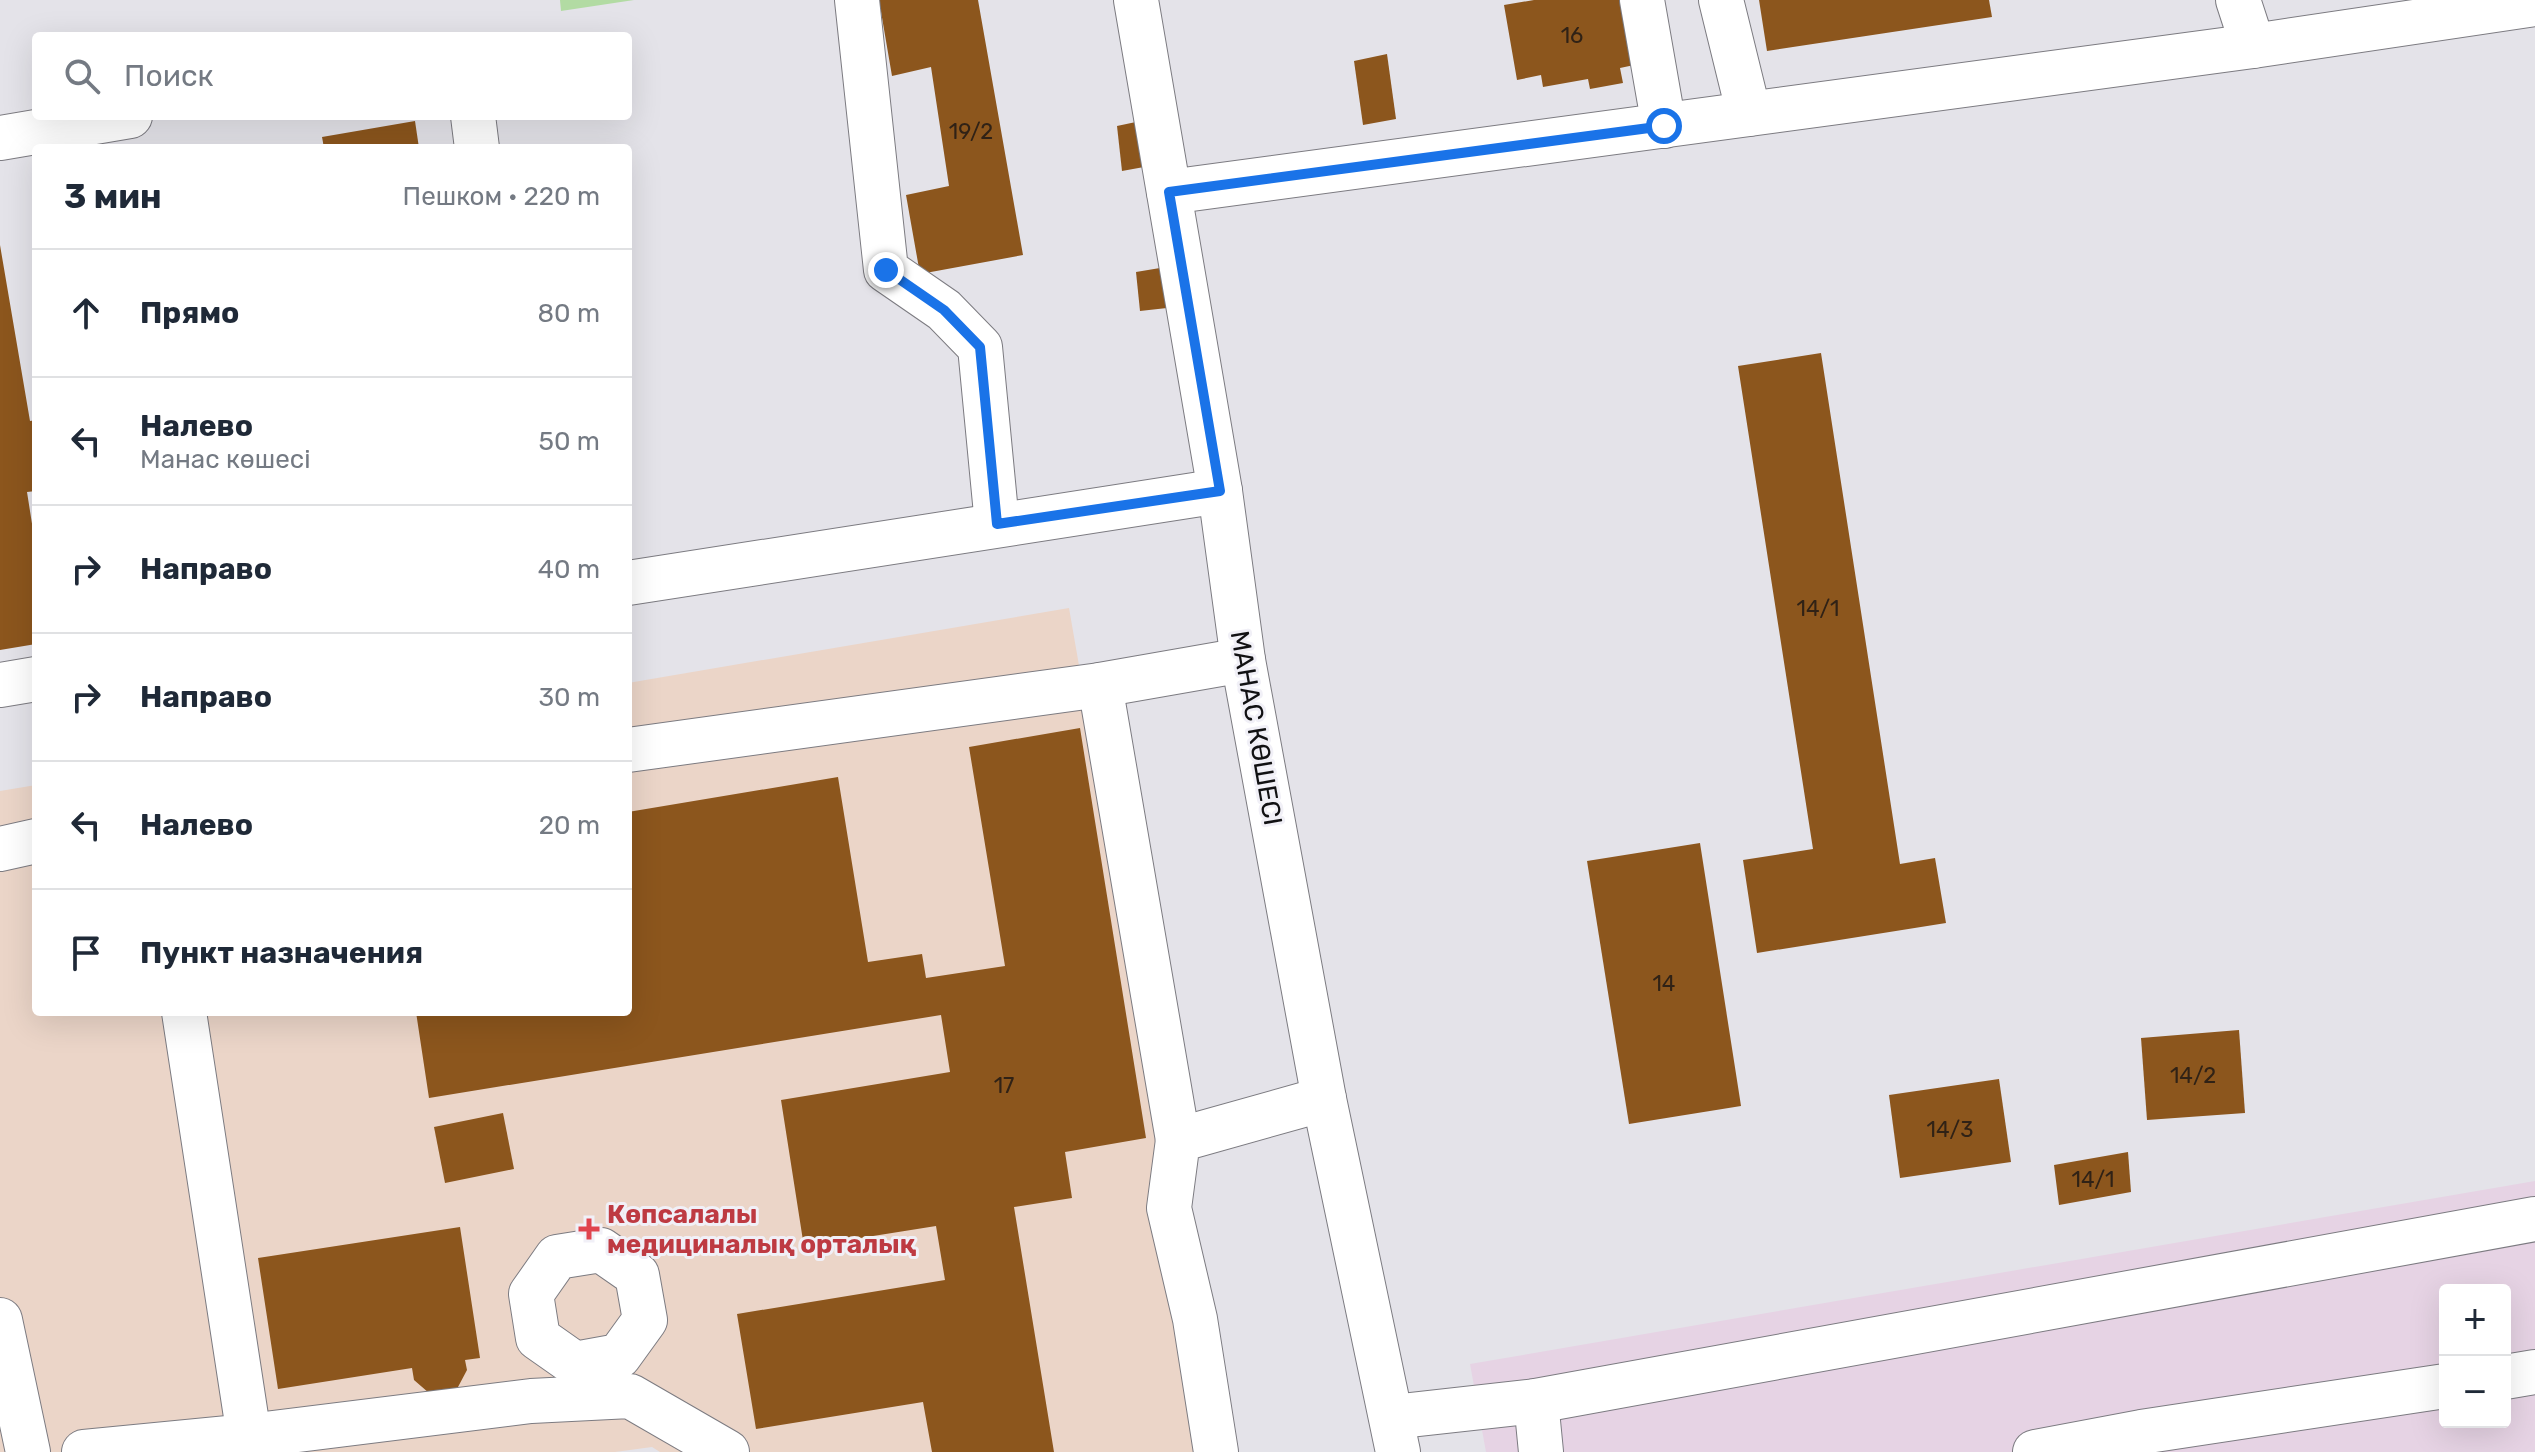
<!DOCTYPE html>
<html lang="ru">
<meta charset="utf-8">
<style>
body{margin:0;font-family:Rubik,sans-serif;background:#f2f2f3;color:#1f2937}
.controls{position:absolute;right:24px;bottom:24px;display:grid;overflow:hidden;border-radius:8px;box-shadow:0 8px 32px #0002}
.controls button{width:72px;height:72px;display:grid;place-items:center;padding:0;border:0;border-bottom:2px solid #e0e1e3;background:#fff;color:#1f2937;font:40px sans-serif}
.stop{position:absolute;width:24px;height:24px;margin:-18px;border:6px solid #1a73e8;border-radius:50%;background:#fff}
.stop.end{background:#1a73e8;border-color:#fff;box-shadow:0 2px 8px #0008}
.list{margin:0;padding:0;list-style:none}
h2{display:flex;justify-content:space-between;align-items:center;height:104px;margin:0;padding:0 32px;font-size:34px}
h2 small{font-size:26px;font-weight:400;color:#747a83}
.list li{display:grid;grid-template-columns:52px 1fr auto;gap:24px;align-items:center;box-sizing:border-box;height:128px;padding:0 32px;border-top:2px solid #e0e1e3}
.list b{display:block;font-size:30px;white-space:nowrap}
.list p{margin:0;font-size:26px;white-space:nowrap;color:#747a83}
.list em{font-size:26px;font-style:normal;color:#747a83}
.icon{flex:none;width:44px;height:44px;fill:none;stroke:currentColor;stroke-width:2;stroke-linecap:round;stroke-linejoin:round}
.map{position:relative;flex:none;width:2535px;height:1452px;overflow:hidden}
.search{position:absolute;background:#fff;box-shadow:0 8px 32px #0002;left:32px;top:32px;width:600px;height:88px;display:flex;align-items:center;gap:20px;box-sizing:border-box;padding:0 28px;border-radius:8px;color:#747a83;font-size:30px}
.panel{position:absolute;background:#fff;box-shadow:0 8px 32px #0002;left:32px;top:144px;width:600px;height:872px;border-radius:8px}
.map>svg:first-child{display:block}
</style>
<div class="map">
<svg width="2535" height="1452" viewBox="0 0 2535 1452">
<rect width="100%" height="100%" fill="#e4e3e9"/>
<path fill="#e6d3e4" fill-rule="evenodd" d="M2535,1181V1452H1486L1470,1364ZM2445,1290H2505V1422H2445Z"/>
<path fill="#ebd5c8" d="M1069,608L1216,1452H660L652,1447L615,1452H0V791L36,785V1012H628V683Z"/>
<path fill="#b2dba3" d="M560,0H634L561,11Z"/>
<g fill="#8c561d">
<path d="M879,0H978L1023,255L920,274L906,195L949,186L931,67L892,76Z"/>
<path d="M1534,0H1628L1639,64L1620,68L1623,83L1590,89L1588,79L1543,87L1541,75L1517,80L1504,5Z"/>
<path d="M1759,0H1989L1992,17L1767,51Z"/>
<path d="M1387,54L1396,119L1363,125L1354,61Z"/>
<path d="M1150,119L1155,165L1122,171L1117,126Z"/>
<path d="M415,121L419,148H324L322,137Z"/>
<path d="M0,245L30,421L36,420V491L27,492L33,530L36,529V644L0,650Z"/>
<path d="M1172,266L1176,307L1140,311L1136,272Z"/>
<path d="M1821,353L1900,864L1935,858L1946,923L1757,953L1743,860L1813,849L1738,366Z"/>
<path d="M1080,728L1146,1138L1065,1152L1072,1198L1014,1207L1054,1452H932L923,1402L756,1429L737,1314L945,1280L936,1226L804,1247L781,1100L950,1072L941,1015L429,1098L416,1012H628V812L838,777L868,962L922,954L926,978L1005,966L969,747Z"/>
<path d="M1700,843L1741,1106L1629,1124L1587,861Z"/>
<path d="M2239,1030L2245,1113L2147,1120L2141,1038Z"/>
<path d="M1999,1079L2011,1162L1900,1178L1889,1095Z"/>
<path d="M503,1113L514,1169L445,1183L434,1127Z"/>
<path d="M2128,1152L2131,1192L2059,1205L2054,1165Z"/>
<path d="M460,1227L480,1358L465,1360L467,1370L458,1387L446,1393H429L414,1380L412,1368L278,1389L258,1258Z"/>
</g>
<g fill="none" stroke-linecap="round" stroke-linejoin="round">
<defs>
<g id="minor">
<path d="M857,0L886,270L944,310L980,347L997,524"/>
<path d="M1136,0L1220,491L1243,660L1324,1099L1398,1452"/>
<path d="M1642,0L1664,126"/>
<path d="M1721,0L1749,114"/>
<path d="M2238,0L2253,46"/>
<path d="M473,116L477,148"/>
<path d="M0,138L130,116"/>
<path d="M1169,192L2253,46L2535,4"/>
<path d="M628,583L1220,491"/>
<path d="M0,685L36,679"/>
<path d="M1100,685L1178,1140"/>
<path d="M628,750L1100,685L1243,660"/>
<path d="M0,849L36,841"/>
<path d="M184,1012L249,1436"/>
<path d="M601,1250L637,1275L645,1320L619,1356L575,1364L538,1338L531,1294L557,1257Z"/>
<path d="M0,1320L28,1452"/>
<path d="M2505,1377L2535,1372"/>
<path d="M1536,1401L1541,1452"/>
<path d="M1392,1417L1536,1401L2535,1219"/>
<path d="M84,1452L249,1436L531,1401L630,1396L727,1452"/>
<path d="M1216,1452L1195,1319L1169,1208L1178,1140L1324,1099"/>
<path d="M2035,1452L2141,1432L2445,1386"/>
</g>
</defs>
<use href="#minor" stroke="#7c7b81" stroke-width="46"/>
<use href="#minor" stroke="#fff" stroke-width="44"/>
</g>
<g fill="none" stroke-linecap="round" stroke-linejoin="round">
<path stroke="#1a73e8" stroke-width="10" d="M886,270L944,310L980,347L997,524L1220,491L1169,192L1664,126"/>
</g>
<path fill="#e0444e" stroke="#f1f0f7" stroke-width="3" d="M585 1217h8v8h8v8h-8v8h-8v-8h-8v-8h8z"/>
<g text-anchor="middle" dominant-baseline="central" stroke-width="6" stroke-linejoin="round" paint-order="stroke">
<g font-size="22" fill="#302216">
<text x="1572" y="35">16</text>
<text x="971" y="131">19/2</text>
<text x="1818" y="608">14/1</text>
<text x="1664" y="983">14</text>
<text x="2193" y="1075">14/2</text>
<text x="1004" y="1085">17</text>
<text x="1950" y="1129">14/3</text>
<text x="2093" y="1179">14/1</text>
</g>
<g font-size="26" fill="#111113" stroke="#f1f0f7">
<text transform="translate(1256 728) rotate(80)">МАНАС КӨШЕСІ</text>
</g>
<g font-size="26" font-weight="bold" fill="#be3a42" stroke="#f1f0f7" text-anchor="start">
<text x="607" y="1214">Көпсалалы<tspan x="607" dy="30">медициналық орталық</tspan></text>
</g>
</g>
</svg>
<div class="controls">
<button>+</button>
<button>−</button>
</div>
<div class="stop" style="left:1664px;top:126px"></div>
<div class="stop end" style="left:886px;top:270px"></div>
<div class="search"><svg class="icon" aria-label="search" viewBox="0 0 24 24"><circle cx="10" cy="10" r="6"/><path d="M15 15l6 6"/></svg>Поиск</div>
<section class="panel">
<h2>3 мин<small>Пешком · 220 m</small></h2>
<ul class="list">
<li><svg class="icon" aria-label="ahead" viewBox="0 0 24 24"><path d="M12 20V5M6 11l6-6 6 6"/></svg><div><b>Прямо</b></div><em>80 m</em></li>
<li><svg class="icon" aria-label="left" viewBox="0 0 24 24"><path d="M17 20v-9H6M10 6l-5 5 5 5"/></svg><div><b>Налево</b><p>Манас көшесі</p></div><em>50 m</em></li>
<li><svg class="icon" aria-label="right" viewBox="0 0 24 24"><path d="M7 20v-9h11M14 6l5 5-5 5"/></svg><div><b>Направо</b></div><em>40 m</em></li>
<li><svg class="icon" aria-label="right" viewBox="0 0 24 24"><path d="M7 20v-9h11M14 6l5 5-5 5"/></svg><div><b>Направо</b></div><em>30 m</em></li>
<li><svg class="icon" aria-label="left" viewBox="0 0 24 24"><path d="M17 20v-9H6M10 6l-5 5 5 5"/></svg><div><b>Налево</b></div><em>20 m</em></li>
<li><svg class="icon" aria-label="arrive" viewBox="0 0 24 24"><path d="M6 21V4h12l-3 4 3 4H6"/></svg><div><b>Пункт назначения</b></div></li>
</ul>
</section>
</div>
